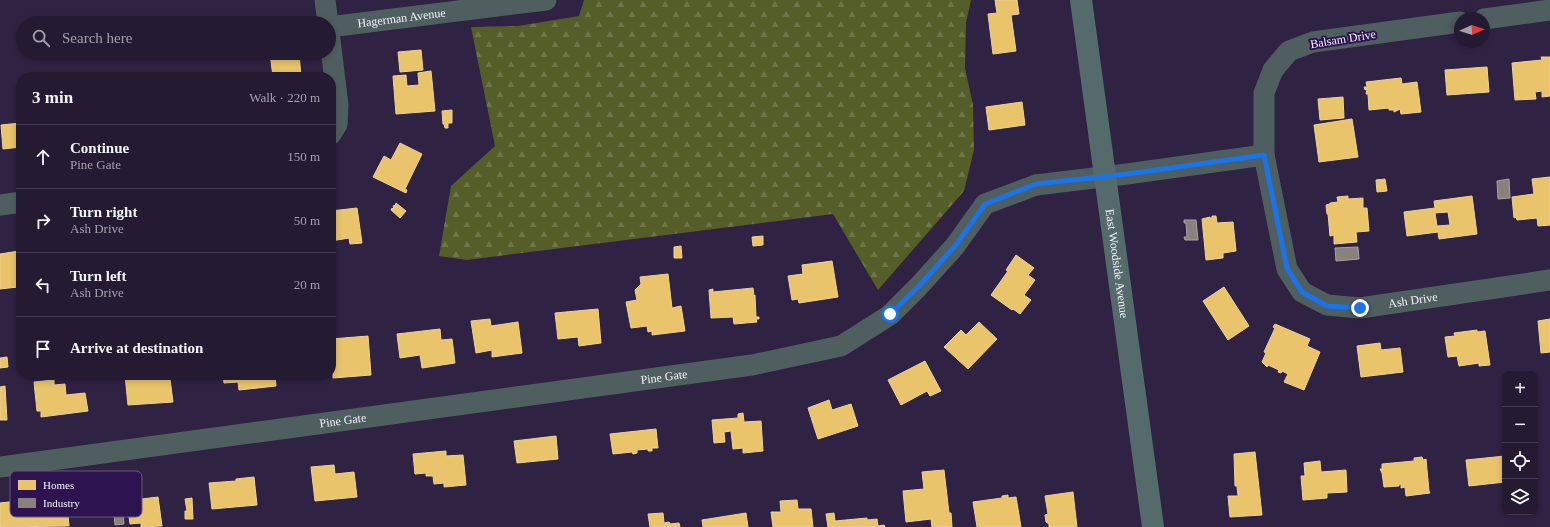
<!DOCTYPE html>
<meta charset="utf-8">
<style>
body{margin:0;font-family:Georgia,serif;background:#2c233a;color:#f1f3f6}
.controls{position:absolute;right:12px;bottom:12px;display:grid;overflow:hidden;border-radius:8px;box-shadow:0 2px 6px #0003}
.controls button{width:36px;height:36px;display:grid;place-items:center;padding:0;border:0;border-bottom:1px solid #41384d;background:#241a32;color:#f1f3f6;font:20px sans-serif}
.compass{position:absolute;left:1454px;top:12px;width:36px;height:36px;border-radius:50%;background:#241a32;box-shadow:0 2px 6px #0003;rotate:87deg}
.stop{position:absolute;width:12px;height:12px;margin:-9px;border:3px solid #1a73e8;border-radius:50%;background:#fff}
.stop.end{background:#1a73e8;border-color:#fff;box-shadow:0 1px 4px #0008}
.list{margin:0;padding:0;list-style:none}
h2{display:flex;justify-content:space-between;align-items:center;height:52px;margin:0;padding:0 16px;font-size:17px}
h2 small{font-size:13px;font-weight:400;color:#a3a1ac}
.list li{display:grid;grid-template-columns:26px 1fr auto;gap:12px;align-items:center;box-sizing:border-box;height:64px;padding:0 16px;border-top:1px solid #41384d}
.list b{display:block;font-size:15px;white-space:nowrap}
.list p{margin:0;font-size:13px;white-space:nowrap;color:#a3a1ac}
.list em{font-size:13px;font-style:normal;color:#a3a1ac}
.icon{flex:none;width:22px;height:22px;fill:none;stroke:currentColor;stroke-width:2;stroke-linecap:round;stroke-linejoin:round}
.map{position:relative;flex:none;width:1550px;height:527px;overflow:hidden}
.search{position:absolute;background:#241a32;box-shadow:0 2px 6px #0003;left:16px;top:16px;width:320px;height:44px;display:flex;align-items:center;gap:10px;box-sizing:border-box;padding:0 14px;border-radius:22px;color:#a3a1ac;font-size:15px}
.panel{position:absolute;background:#241a32;box-shadow:0 2px 6px #0003;left:16px;top:72px;width:320px;height:308px;border-radius:16px}
.map>svg:first-child{display:block}
</style>
<div class="map">
<svg width="1550" height="527" viewBox="0 0 1550 527">
<defs>
<pattern id="forest-firs" width="22" height="20" patternUnits="userSpaceOnUse"><rect width="22" height="20" fill="#555d28"/><path d="M5 1l3.5 6h-7zM16 11l3.5 6h-7z" fill="#6e7548"/></pattern>
</defs>
<rect width="100%" height="100%" fill="#302243"/>
<path fill="url(#forest-firs)" d="M584,0H971L966,23L965,68L973,105L974,150L964,191L878,290L833,214L467,260L439,256L451,186L495,146L471,27L518,26L579,16Z"/>
<g fill="#e9c46a" stroke="#edd296" fill-rule="evenodd">
<path d="M995,0H1017L1019,14L1011,15L1016,51L993,54L988,14L997,13Z"/>
<path d="M421,50L423,70L400,72L398,52Z"/>
<path d="M102,53H111V57L102,58Z"/>
<path d="M270,53H299L301,77H273Z"/>
<path d="M1541,57H1550V96L1542,97V91L1535,92L1536,99L1515,100L1512,63L1542,60Z"/>
<path d="M1487,67L1489,92L1447,95L1445,70Z"/>
<path d="M431,71L435,111L396,114L393,76L406,75L407,86L419,85L418,73Z"/>
<path d="M1401,78L1402,84L1417,82L1421,112L1401,114L1400,109L1394,112V110H1389V108L1369,110L1368,94H1366L1367,89L1365,90L1364,87H1367L1366,82Z"/>
<path d="M1343,97L1344,118L1320,120L1318,99Z"/>
<path d="M1022,102L1025,125L989,130L986,107Z"/>
<path d="M452,110V123H448V128H445L444,124H443L442,111Z"/>
<path d="M1352,119L1358,157L1319,162L1314,125Z"/>
<path d="M21,123V147L3,149L1,125Z"/>
<path d="M400,143L422,154L405,189L407,190L406,193L373,177L384,156L391,160Z"/>
<path d="M1550,177V225L1538,226L1537,218L1517,220L1516,217L1514,218L1512,197L1534,194L1532,179Z"/>
<path d="M1385,179L1387,191L1377,192L1376,180Z"/>
<path d="M1348,196V199L1363,198V208H1367L1369,231L1356,232L1357,242L1334,244V235L1330,236L1328,214H1327L1326,205L1330,204V203L1338,202L1337,197Z"/>
<path d="M1472,196L1477,234L1439,239L1438,232L1407,236L1404,212L1435,208L1434,201ZM1448,212L1450,225L1437,226L1435,213Z"/>
<path d="M396,203L406,211L400,218L391,210L392,208L393,209L394,208L393,207L394,205L395,206Z"/>
<path d="M357,208L362,243L350,244L349,238L331,241V211Z"/>
<path d="M1212,216H1216L1217,223L1233,222L1236,251L1223,253V258L1206,260L1202,219L1210,217V218H1212Z"/>
<path d="M763,236V245L753,246L752,237Z"/>
<path d="M681,246L682,258H674V247Z"/>
<path d="M19,251L21,283L18,287L0,289V254Z"/>
<path d="M1016,255L1034,268L1028,275L1035,280L1024,295L1031,300L1020,314L1013,309L1012,310L991,295L1008,271L1006,270Z"/>
<path d="M832,261L838,297L799,303L798,299L792,300L788,276L803,274L802,265Z"/>
<path d="M668,274L672,308L681,306L685,331L652,335V331L648,332L647,326L631,328L626,302L637,300L635,290L641,284L640,277Z"/>
<path d="M1224,287L1249,326L1228,340L1203,301Z"/>
<path d="M753,288L754,296L755,295L756,317H759V319H756L757,322L734,324L733,317L711,318L709,290L713,289V292Z"/>
<path d="M598,309L601,343L579,346L578,337L558,339L555,313Z"/>
<path d="M490,319L491,326L518,322L522,353L492,357V350L476,353L471,321Z"/>
<path d="M1550,319V352L1541,353L1538,321Z"/>
<path d="M979,322L997,339L968,369L944,347L961,330L966,335Z"/>
<path d="M1275,324L1310,339L1307,346L1320,352L1304,390L1284,382L1288,374L1282,371L1281,373L1278,372L1279,370L1268,365L1267,367L1262,362L1266,353L1264,352L1275,328L1273,327Z"/>
<path d="M440,329L441,340L452,339L455,363L422,368L420,355L400,358L397,334Z"/>
<path d="M1477,330V332L1485,331L1490,365L1479,366V363L1459,366L1457,356L1448,357L1445,337L1455,336L1454,333Z"/>
<path d="M368,336L371,375L333,378V372H331V339Z"/>
<path d="M1380,343L1381,350L1400,348L1403,372L1361,377L1357,346Z"/>
<path d="M7,357L8,367L0,368V358Z"/>
<path d="M925,361L941,391L930,396L927,391L901,405L888,380Z"/>
<path d="M125,375H160L161,380L170,379L173,402L128,405Z"/>
<path d="M223,375H275L276,386L239,390L238,382L224,383Z"/>
<path d="M54,380V385L65,384L66,395L85,393L88,411L41,417V411H37L34,382Z"/>
<path d="M5,386L7,420H0V387Z"/>
<path d="M829,400L832,410L851,404L858,426L818,439L808,408Z"/>
<path d="M743,413L744,422L761,421L763,451L743,453V448L733,449L731,431L724,432L725,442L714,443L712,420L738,418V414Z"/>
<path d="M656,429L658,448H652V451H648V449L637,450V453L633,454L632,452L613,454L610,434Z"/>
<path d="M556,436L558,459L517,463L514,441Z"/>
<path d="M446,451V456L463,455L466,485L444,487V483L434,484L433,476H426V473L415,474L413,454Z"/>
<path d="M1255,452L1262,515L1230,517L1228,496H1238L1237,486H1235L1234,454Z"/>
<path d="M1505,456V482L1469,486L1466,460Z"/>
<path d="M1422,457L1423,460L1426,459L1429,491L1430,493L1406,496L1405,487L1401,488V484H1399V486L1384,487L1382,473L1380,469H1382V464L1414,461V458Z"/>
<path d="M1320,461L1321,472L1346,470L1347,492L1327,493V498L1303,500L1301,476H1305L1304,463Z"/>
<path d="M334,465L335,474L354,472L357,497L315,501L311,467Z"/>
<path d="M944,470L949,513H951L952,527H932L931,519L906,522L903,491L924,489L922,472Z"/>
<path d="M254,477L257,505L212,509L209,483L236,481V479Z"/>
<path d="M1073,492L1077,527H1049V524L1046,522L1045,515L1048,514L1045,496Z"/>
<path d="M66,494L69,526L0,527V503L43,498L42,497Z"/>
<path d="M141,494L142,499L158,497L162,526L141,527V523L130,524L126,495Z"/>
<path d="M1008,495V498L1016,497L1021,527H977L973,502L1002,498V496Z"/>
<path d="M192,498L193,519H185V511H187L185,499Z"/>
<path d="M797,500L798,509H811L813,527H773L771,512H781L780,501Z"/>
<path d="M663,513L664,523L669,522L670,524L679,523L680,527H650L648,514Z"/>
<path d="M746,513L748,527H703L702,520Z"/>
<path d="M834,513L835,521L867,518V520L877,519L878,526L884,525L885,527H828L826,514Z"/>
</g>
<g fill="#8a817c" stroke="#aaa3a2">
<path d="M1509,179L1510,198L1498,199L1497,181Z"/>
<path d="M1184,220H1196L1198,240H1185L1184,237H1187L1186,223H1184Z"/>
<path d="M1358,247L1359,259L1336,261L1335,248Z"/>
<path d="M121,496L124,524L115,525L114,515H111L109,497Z"/>
</g>
<g fill="none" stroke-linecap="round" stroke-linejoin="round">
<g stroke="#4f5f60" stroke-width="21">
<path d="M325,0L328,23"/>
<path d="M1484,19L1550,10"/>
<path id="s1" d="M1460,22L1313,42L1289,51L1273,70L1264,93V155L1287,269L1302,292L1327,305L1360,308L1550,280"/>
<path id="s2" d="M329,27L546,0"/>
<path d="M329,32L338,105L337,124L331,134"/>
<path d="M0,205L21,202"/>
<path id="s3" d="M0,467L752,365L841,346L890,315L919,286L955,246L985,204L1036,185L1127,174L1264,155"/>
</g>
<path stroke="#556b6b" stroke-width="22" id="s4" d="M1081,0L1153,527"/>
</g>
<g fill="none" stroke-linecap="round" stroke-linejoin="round">
<path stroke="#1a73e8" stroke-width="5" d="M890,314L919,286L955,246L985,204L1036,184L1127,174L1264,155L1287,268L1302,292L1327,306L1360,308"/>
</g>
<g text-anchor="middle" dominant-baseline="central" stroke-width="4" stroke-linejoin="round" paint-order="stroke">
<g font-size="12" fill="#f5f3fb" stroke="#2d1451">
<text stroke="none"><textPath href="#s2" startOffset="73">Hagerman Avenue</textPath></text>
<text transform="translate(1343 39) rotate(-9)">Balsam Drive</text>
<text stroke="none"><textPath href="#s4" startOffset="266">East Woodside Avenue</textPath></text>
<text stroke="none"><textPath href="#s1" startOffset="544">Ash Drive</textPath></text>
<text stroke="none"><textPath href="#s3" startOffset="670">Pine Gate</textPath></text>
<text stroke="none"><textPath href="#s3" startOffset="346">Pine Gate</textPath></text>
</g>
</g>
<rect x="10" y="471" width="132" height="46" rx="6" fill="#2d1451" stroke="#695784" stroke-width="1"/>
<rect x="18" y="480" width="18" height="10" fill="#e9c46a"/>
<rect x="18" y="498" width="18" height="10" fill="#8a817c"/>
<g font-size="11" fill="#f5f3fb">
<text x="43" y="489">Homes</text>
<text x="43" y="507">Industry</text>
</g>
</svg>
<div class="controls">
<button>+</button>
<button>−</button>
<button><svg class="icon" aria-label="locate" viewBox="0 0 24 24"><circle cx="12" cy="12" r="6"/><path d="M12 2v4M12 18v4M2 12h4M18 12h4"/></svg></button>
<button><svg class="icon" aria-label="layers" viewBox="0 0 24 24"><path d="M12 4l9 5-9 5-9-5zM3 14l9 5 9-5"/></svg></button>
</div>
<svg class="compass" viewBox="-18 -18 36 36"><path d="M0-13l5 13h-10z" fill="#e53935"/><path d="M0 13l5-13h-10z" fill="#a3a1ac"/></svg>
<div class="stop" style="left:890px;top:314px"></div>
<div class="stop end" style="left:1360px;top:308px"></div>
<div class="search"><svg class="icon" aria-label="search" viewBox="0 0 24 24"><circle cx="10" cy="10" r="6"/><path d="M15 15l6 6"/></svg>Search here</div>
<section class="panel">
<h2>3 min<small>Walk · 220 m</small></h2>
<ul class="list">
<li><svg class="icon" aria-label="ahead" viewBox="0 0 24 24"><path d="M12 20V5M6 11l6-6 6 6"/></svg><div><b>Continue</b><p>Pine Gate</p></div><em>150 m</em></li>
<li><svg class="icon" aria-label="right" viewBox="0 0 24 24"><path d="M7 20v-9h11M14 6l5 5-5 5"/></svg><div><b>Turn right</b><p>Ash Drive</p></div><em>50 m</em></li>
<li><svg class="icon" aria-label="left" viewBox="0 0 24 24"><path d="M17 20v-9H6M10 6l-5 5 5 5"/></svg><div><b>Turn left</b><p>Ash Drive</p></div><em>20 m</em></li>
<li><svg class="icon" aria-label="arrive" viewBox="0 0 24 24"><path d="M6 21V4h12l-3 4 3 4H6"/></svg><div><b>Arrive at destination</b></div></li>
</ul>
</section>
</div>
